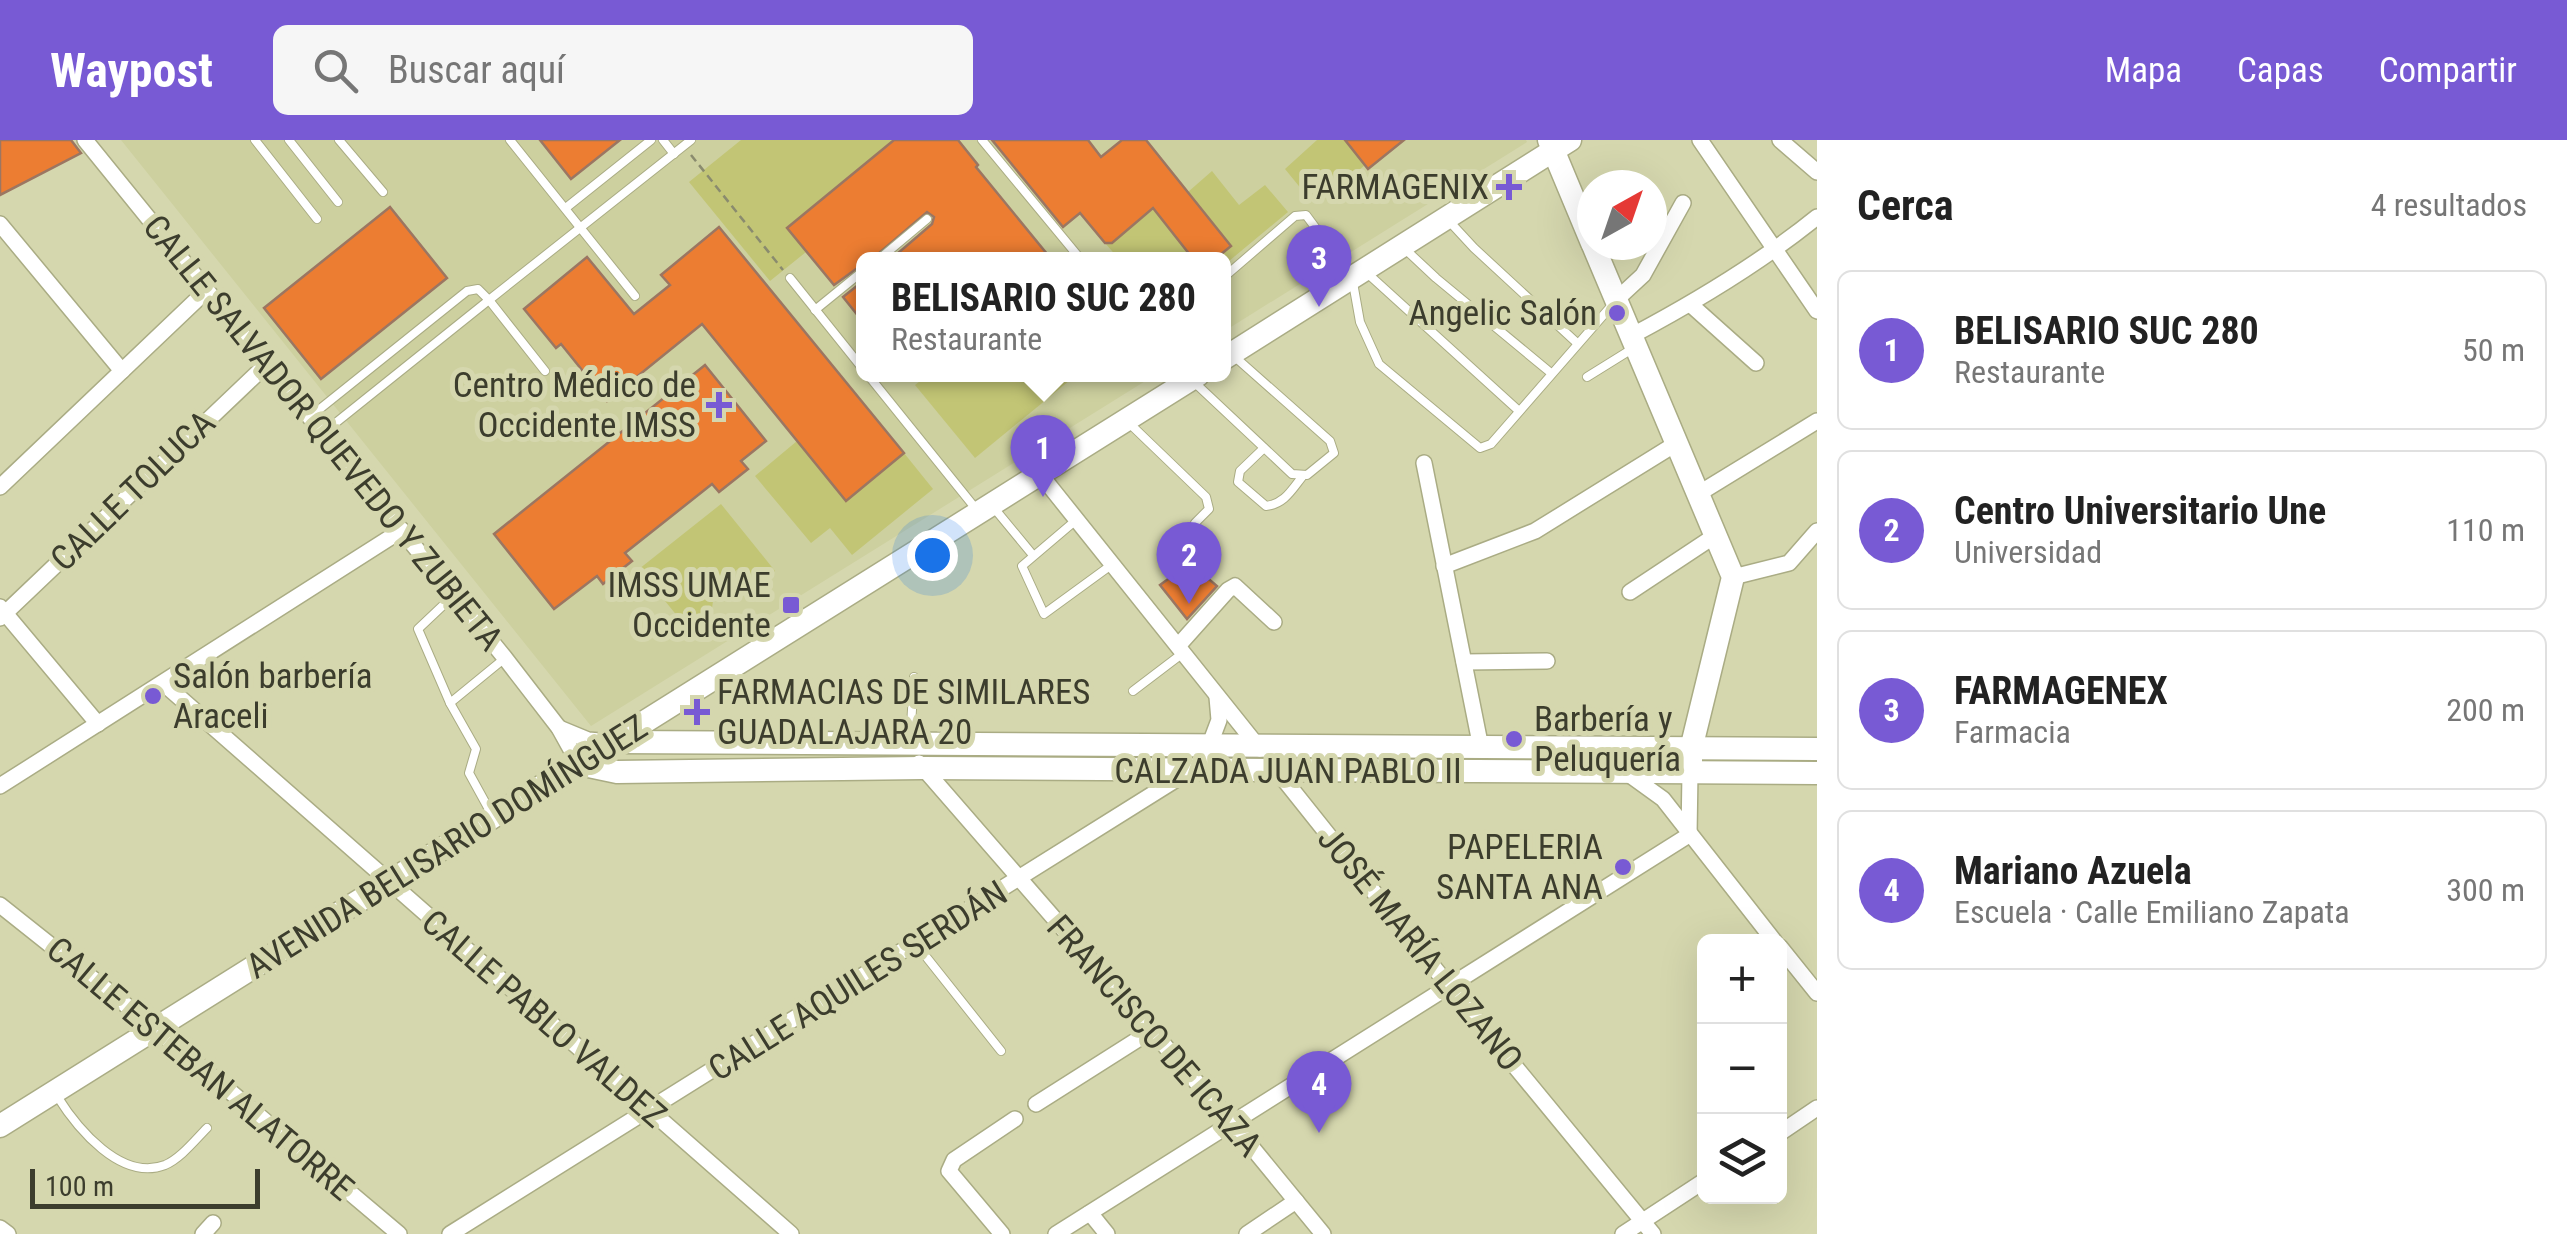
<!DOCTYPE html>
<html lang="es">
<meta charset="utf-8">
<style>
body{margin:0;font-family:"Roboto Condensed",sans-serif;background:#f6f6f6;color:#222}
.controls{position:absolute;right:30px;bottom:30px;display:grid;overflow:hidden;border-radius:15px;box-shadow:0 10px 40px #0002}
.controls button{width:90px;height:90px;display:grid;place-items:center;padding:0;border:0;border-bottom:2px solid #e0e0e0;background:#fff;color:#222;font:50px sans-serif}
.compass{position:absolute;left:1577px;top:30px;width:90px;height:90px;border-radius:50%;background:#fff;box-shadow:0 10px 40px #0002;rotate:40deg}
.scale{position:absolute;left:30px;bottom:25px;width:230px;box-sizing:border-box;padding-left:10px;border:5px solid #3c3d2d;border-top:0;font-size:28px;line-height:35px;white-space:nowrap;color:#3c3d2d;-webkit-text-stroke:8px #d5d7ae;paint-order:stroke}
.you{position:absolute;left:932px;top:415px;width:35px;height:35px;margin:-25px;border:8px solid #fff;border-radius:50%;background:#1a73e8;box-shadow:0 0 0 15px #1a73e833}
.badge{display:grid;place-items:center;width:65px;height:65px;border-radius:50%;background:#785ad4;color:#fff;font-size:32px;font-weight:700}
.pin{position:absolute;translate:-50% -82px;filter:drop-shadow(0 2px 5px #0008)}
.pin::after{content:'';position:absolute;top:52px;width:35px;height:30px;background:inherit;clip-path:polygon(0 0,100% 0,50% 100%)}
.popup{position:absolute;left:856px;top:112px;width:375px;height:130px;box-sizing:border-box;display:grid;place-content:center;border-radius:15px;background:#fff;filter:drop-shadow(0 2px 8px #0005);font-size:32px;white-space:nowrap;color:#767676}
.popup b{font-size:38px;color:#222}
.popup::after{content:'';position:absolute;left:50%;top:100%;margin-left:-20px;border:20px solid transparent;border-top-color:#fff}
.list{margin:0;padding:0;list-style:none}
h2{display:flex;justify-content:space-between;align-items:center;height:130px;margin:0;padding:0 40px;font-size:42px}
h2 small{font-size:32px;font-weight:400;color:#767676}
.list li{display:grid;grid-template-columns:65px 1fr auto;gap:30px;align-items:center;box-sizing:border-box;height:160px;margin:0 20px 20px;padding:0 20px;border:2px solid #e0e0e0;border-radius:15px}
.list b{display:block;font-size:38px;white-space:nowrap}
.list p{margin:0;font-size:32px;white-space:nowrap;color:#767676}
.list em{font-size:32px;font-style:normal;color:#767676}
.icon{flex:none;width:55px;height:55px;fill:none;stroke:currentColor;stroke-width:2;stroke-linecap:round;stroke-linejoin:round}
.map{position:relative;flex:none;width:1817px;height:1094px;overflow:hidden}
header{display:flex;align-items:center;gap:60px;box-sizing:border-box;height:140px;padding:0 50px;background:#785ad4;color:#fff}
header strong{font-size:48px}
nav{display:flex;gap:55px;margin-inline-start:auto;font-size:35px}
.search{width:700px;height:90px;background:#f6f6f6;display:flex;align-items:center;gap:25px;box-sizing:border-box;padding:0 35px;border-radius:15px;color:#767676;font-size:38px}
main{display:flex}
aside{flex:1;background:#fff}
.map>svg:first-child{display:block}
</style>
<header>
<strong>Waypost</strong>
<div class="search"><svg class="icon" aria-label="search" viewBox="0 0 24 24"><circle cx="10" cy="10" r="6"/><path d="M15 15l6 6"/></svg>Buscar aquí</div>
<nav><a>Mapa</a><a>Capas</a><a>Compartir</a></nav>
</header>
<main>
<div class="map">
<svg width="1817" height="1094" viewBox="0 0 1817 1094">
<rect width="100%" height="100%" fill="#d5d7ae"/>
<path fill="#cdd09f" d="M121,0H1526L1527,2L1223,192V120H863V235H1155L591,586Z"/>
<g fill="#c2c575">
<path d="M741,0H894L787,88L806,112L770,141L689,42Z"/>
<path d="M1317,0H1345L1365,25L1335,50L1327,40L1307,56L1285,29Z"/>
<path d="M1212,31L1239,65L1265,45L1288,72L1223,126V120L1214,119L1231,105L1188,52Z"/>
<path d="M1154,69L1194,119H1119L1105,103L1112,102Z"/>
<path d="M928,235H1073L1075,236L975,318L915,245Z"/>
<path d="M797,301L846,360L904,313L933,349L852,415L830,388L811,403L755,336Z"/>
<path d="M721,364L775,431L755,447L739,428L715,448L712,468L687,488L639,429Z"/>
</g>
<g fill="#ec7d32" stroke="#9b7662" stroke-width="2.5">
<path d="M0,0H71L81,13L0,55Z"/>
<path d="M540,0H620L571,39Z"/>
<path d="M894,0H958L978,25L976,27L1052,120H890L932,84L934,77L927,72L871,120H863V124L834,145L787,88Z"/>
<path d="M992,0H1088L1101,17L1122,0H1146L1231,106L1214,120H1194L1153,68L1112,103H1105L1080,73L1063,87Z"/>
<path d="M1345,0H1404L1368,29Z"/>
<path d="M390,67L447,138L321,239L264,168Z"/>
<path d="M719,87L904,313L846,361L702,184L607,261L561,204L556,208L524,169L587,117L634,174L670,145L661,135Z"/>
<path d="M863,141V182L843,157Z"/>
<path d="M705,225L766,301L741,321L748,329L719,352L712,344L625,413L632,421L603,444L597,436L554,469L494,394Z"/>
<path d="M1190,423L1217,446L1187,479L1160,445Z"/>
</g>
<g fill="none" stroke-linecap="round" stroke-linejoin="round">
<defs>
<g id="lane">
<path d="M255,0L317,79"/>
<path d="M289,0L338,62"/>
<path d="M339,0L383,52"/>
<path d="M510,0L635,156"/>
<path d="M663,0L674,14"/>
<path d="M982,0L1078,116"/>
<path d="M567,67L651,0"/>
<path d="M1449,81L1474,108L1577,203"/>
<path d="M1405,109L1436,138L1551,233"/>
<path d="M878,120L927,79"/>
<path d="M1367,133L1519,271"/>
<path d="M790,138L863,229"/>
<path d="M1223,138L1295,76L1306,75L1352,137L1360,182L1379,224L1480,308L1491,304L1613,164"/>
<path d="M815,170L863,131"/>
<path d="M545,231L489,160L691,0"/>
<path d="M868,235L976,369"/>
<path d="M1587,237L1632,209"/>
<path d="M1194,242L1292,334L1307,335L1334,313L1330,301L1235,217"/>
<path d="M311,276L467,151L478,149L489,160L323,293"/>
<path d="M1129,283L1206,357L1209,369L1195,383"/>
<path d="M1264,308L1240,331L1238,342L1266,366C1284,364 1291,351 1302,337"/>
<path d="M994,368L1032,414"/>
<path d="M1075,381L1022,426L1044,474L1114,423"/>
<path d="M454,455L418,489L450,563L505,518"/>
<path d="M1133,551L1183,513"/>
<path d="M450,563L476,609L469,633L491,673"/>
<path d="M910,602L914,537"/>
<path d="M916,804L1001,911"/>
<path d="M57,956C77,988 121,1042 165,1025C181,1018 195,1000 207,988"/>
</g>
<g id="street">
<path d="M85,0L505,518L559,588L579,624"/>
<path d="M1700,0L1817,171"/>
<path d="M1780,0L1817,32"/>
<path d="M0,84L122,231"/>
<path d="M1616,160L1643,135L1683,63"/>
<path d="M1690,164L1756,223"/>
<path d="M1631,196C1697,161 1759,124 1817,77"/>
<path d="M1424,323L1481,608"/>
<path d="M1040,334L1260,609"/>
<path d="M0,347L207,150"/>
<path d="M1698,354L1817,281"/>
<path d="M1444,426L1535,391L1677,303"/>
<path d="M1733,437L1789,423L1817,391"/>
<path d="M1630,452L1716,395"/>
<path d="M0,467L98,584"/>
<path d="M0,478L267,224"/>
<path d="M1178,506L1228,450L1235,446L1274,482"/>
<path d="M1464,522L1547,521"/>
<path d="M163,543L791,1094"/>
<path d="M559,588L588,600L613,602"/>
<path d="M1207,612L1219,580L1217,557"/>
<path d="M919,623L1232,983L1323,1094"/>
<path d="M1274,627L1448,845L1653,1094"/>
<path d="M1627,633L1663,659L1775,802"/>
<path d="M0,646L402,390"/>
<path d="M1689,695L1690,633"/>
<path d="M0,765L156,889L399,1094"/>
<path d="M1780,807L1817,853"/>
<path d="M1036,964L1151,891"/>
<path d="M1780,993L1817,968"/>
<path d="M1090,1073L1107,1094"/>
<path d="M0,1088L8,1094"/>
<path d="M203,1094L213,1083"/>
<path d="M450,1094L1188,632"/>
<path d="M1002,1094L949,1031L954,1020L1015,979"/>
<path d="M1056,1094L1689,695"/>
<path d="M1247,1094L1296,1061"/>
<path d="M1623,1094L1704,1041"/>
</g>
<g id="secondary">
<path d="M1549,0L1592,103"/>
<path d="M1593,105L1733,437L1691,609V623"/>
<path d="M1223,219L1570,0"/>
<path d="M616,602L1817,609"/>
<path d="M579,624L617,632L922,628L1817,633"/>
<path d="M0,986L1198,235"/>
</g>
</defs>
<use href="#lane" stroke="#aaac84" stroke-width="10"/>
<use href="#street" stroke="#aaac84" stroke-width="18"/>
<use href="#secondary" stroke="#aaac84" stroke-width="25"/>
<path stroke="#8a8b6e" stroke-width="2.5" stroke-dasharray="8 5" stroke-linecap="butt" d="M691,15L783,130"/>
<use href="#lane" stroke="#fff" stroke-width="8"/>
<use href="#street" stroke="#fff" stroke-width="15"/>
<use href="#secondary" stroke="#fff" stroke-width="22"/>
</g>
<g fill="#785ad4" stroke="#d5d7ae" stroke-width="4">
<path d="M1504 32h10v10h10v10h-10v10h-10v-10h-10v-10h10z"/>
<circle cx="1617" cy="173" r="10"/>
<path d="M714 250h10v10h10v10h-10v10h-10v-10h-10v-10h10z"/>
<rect x="781" y="455" width="20" height="20" rx="5"/>
<circle cx="153" cy="556" r="10"/>
<path d="M692 557h10v10h10v10h-10v10h-10v-10h-10v-10h10z"/>
<circle cx="1514" cy="599" r="10"/>
<circle cx="1623" cy="727" r="10"/>
</g>
<g text-anchor="middle" dominant-baseline="central" stroke-width="10" stroke-linejoin="round" paint-order="stroke">
<g font-size="35" fill="#3c3d2d" stroke="#d5d7ae" text-anchor="end">
<text x="1489" y="47">FARMAGENIX</text>
<text x="1597" y="173">Angelic Salón</text>
<text x="696" y="245">Centro Médico de<tspan x="696" dy="40">Occidente IMSS</tspan></text>
<text x="771" y="445">IMSS UMAE<tspan x="771" dy="40">Occidente</tspan></text>
<text x="173" y="536" text-anchor="start">Salón barbería<tspan x="173" dy="40">Araceli</tspan></text>
<text x="717" y="552" text-anchor="start">FARMACIAS DE SIMILARES<tspan x="717" dy="40">GUADALAJARA 20</tspan></text>
<text x="1534" y="579" text-anchor="start">Barbería y<tspan x="1534" dy="40">Peluquería</tspan></text>
<text x="1603" y="707">PAPELERIA<tspan x="1603" dy="40">SANTA ANA</tspan></text>
</g>
<g font-size="35" fill="#3c3d2d" stroke="#d5d7ae">
<text transform="translate(323 293) rotate(51)">CALLE SALVADOR QUEVEDO Y ZUBIETA</text>
<text transform="translate(133 351) rotate(-44)">CALLE TOLUCA</text>
<text x="1288" y="631">CALZADA JUAN PABLO II</text>
<text transform="translate(447 707) rotate(-32)">AVENIDA BELISARIO DOMÍNGUEZ</text>
<text transform="translate(1420 809) rotate(51)">JOSÉ MARÍA LOZANO</text>
<text transform="translate(858 841) rotate(-32)">CALLE AQUILES SERDÁN</text>
<text transform="translate(544 879) rotate(41)">CALLE PABLO VALDEZ</text>
<text transform="translate(1154 896) rotate(49)">FRANCISCO DE ICAZA</text>
<text transform="translate(200 929) rotate(40)">CALLE ESTEBAN ALATORRE</text>
</g>
</g>
</svg>
<div class="controls">
<button>+</button>
<button>−</button>
<button><svg class="icon" aria-label="layers" viewBox="0 0 24 24"><path d="M12 4l9 5-9 5-9-5zM3 14l9 5 9-5"/></svg></button>
</div>
<svg class="compass" viewBox="-18 -18 36 36"><path d="M0-13l5 13h-10z" fill="#e53935"/><path d="M0 13l5-13h-10z" fill="#767676"/></svg>
<div class="scale">100 m</div>
<div class="you"></div>
<div class="pin badge" style="left:1043px;top:357px">1</div>
<div class="popup"><b>BELISARIO SUC 280</b>Restaurante</div>
<div class="pin badge" style="left:1189px;top:464px">2</div>
<div class="pin badge" style="left:1319px;top:167px">3</div>
<div class="pin badge" style="left:1319px;top:993px">4</div>
</div>
<aside>
<h2>Cerca<small>4 resultados</small></h2>
<ul class="list">
<li><span class="badge">1</span><div><b>BELISARIO SUC 280</b><p>Restaurante</p></div><em>50 m</em></li>
<li><span class="badge">2</span><div><b>Centro Universitario Une</b><p>Universidad</p></div><em>110 m</em></li>
<li><span class="badge">3</span><div><b>FARMAGENEX</b><p>Farmacia</p></div><em>200 m</em></li>
<li><span class="badge">4</span><div><b>Mariano Azuela</b><p>Escuela · Calle Emiliano Zapata</p></div><em>300 m</em></li>
</ul>
</aside>
</main>
